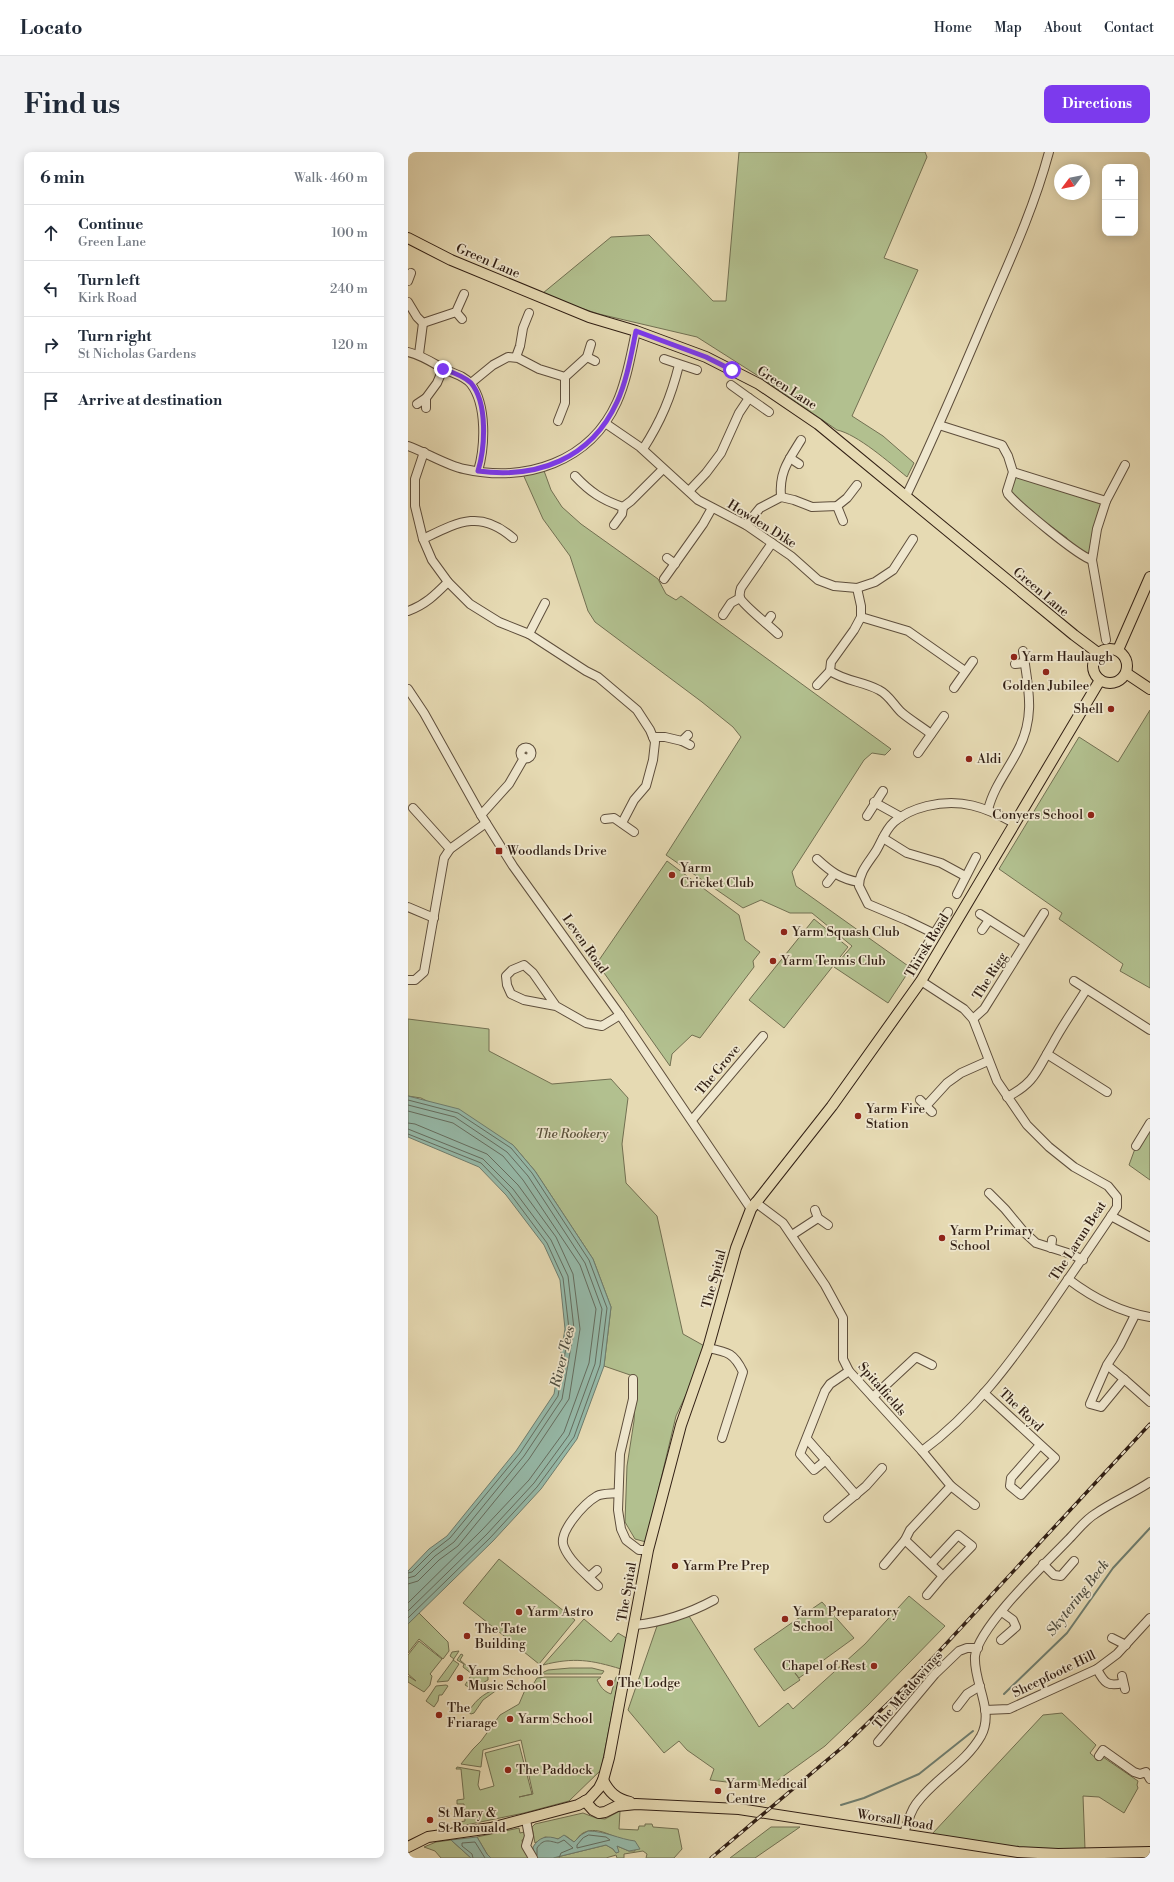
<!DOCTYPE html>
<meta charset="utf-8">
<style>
body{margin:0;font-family:"Libre Bodoni",serif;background:#f2f2f3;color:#1f2937}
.controls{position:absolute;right:12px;top:12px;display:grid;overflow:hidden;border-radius:8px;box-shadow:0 2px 10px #0003}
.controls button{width:36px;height:36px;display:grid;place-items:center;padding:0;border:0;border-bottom:1px solid #e0e1e3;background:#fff;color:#1f2937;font:20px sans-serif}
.compass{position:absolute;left:646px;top:12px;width:36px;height:36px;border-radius:50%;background:#fff;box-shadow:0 2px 10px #0003;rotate:238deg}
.stop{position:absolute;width:12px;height:12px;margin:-9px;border:3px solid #7c3aed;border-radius:50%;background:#fff}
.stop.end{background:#7c3aed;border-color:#fff;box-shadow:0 1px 4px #0008}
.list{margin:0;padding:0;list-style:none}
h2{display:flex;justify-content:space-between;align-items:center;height:52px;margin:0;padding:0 16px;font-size:17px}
h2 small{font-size:13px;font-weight:400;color:#747a83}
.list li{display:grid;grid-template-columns:26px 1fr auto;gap:12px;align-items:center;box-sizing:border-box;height:56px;padding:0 16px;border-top:1px solid #e0e1e3}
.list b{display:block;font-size:15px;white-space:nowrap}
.list p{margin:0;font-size:13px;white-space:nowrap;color:#747a83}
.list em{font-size:13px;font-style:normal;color:#747a83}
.icon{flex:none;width:22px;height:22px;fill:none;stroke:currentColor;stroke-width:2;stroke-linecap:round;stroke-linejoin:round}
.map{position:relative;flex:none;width:742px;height:1706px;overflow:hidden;border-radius:8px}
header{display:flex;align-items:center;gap:24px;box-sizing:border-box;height:56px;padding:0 20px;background:#fff;border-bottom:1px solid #e0e1e3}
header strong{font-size:19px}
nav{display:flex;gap:22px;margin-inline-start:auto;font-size:14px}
.intro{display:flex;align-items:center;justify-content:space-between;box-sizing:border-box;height:96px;padding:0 24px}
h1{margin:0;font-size:28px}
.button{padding:10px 18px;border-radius:8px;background:#7c3aed;color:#fff;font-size:14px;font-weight:700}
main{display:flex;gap:24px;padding:0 24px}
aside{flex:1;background:#fff;border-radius:8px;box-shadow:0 2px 10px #0003}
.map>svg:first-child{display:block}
</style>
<header>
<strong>Locato</strong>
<nav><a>Home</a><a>Map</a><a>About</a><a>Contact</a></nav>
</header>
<div class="intro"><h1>Find us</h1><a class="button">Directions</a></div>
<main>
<aside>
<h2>6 min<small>Walk · 460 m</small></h2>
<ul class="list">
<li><svg class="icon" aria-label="ahead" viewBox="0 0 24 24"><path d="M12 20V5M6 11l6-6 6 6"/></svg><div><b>Continue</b><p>Green Lane</p></div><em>100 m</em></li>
<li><svg class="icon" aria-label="left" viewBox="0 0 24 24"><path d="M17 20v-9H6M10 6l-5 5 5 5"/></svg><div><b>Turn left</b><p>Kirk Road</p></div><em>240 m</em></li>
<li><svg class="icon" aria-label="right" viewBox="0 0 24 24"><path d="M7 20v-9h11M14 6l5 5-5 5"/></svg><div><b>Turn right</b><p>St Nicholas Gardens</p></div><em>120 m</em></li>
<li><svg class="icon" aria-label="arrive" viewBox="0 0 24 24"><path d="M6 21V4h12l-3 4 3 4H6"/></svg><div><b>Arrive at destination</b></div></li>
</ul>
</aside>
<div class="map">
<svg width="742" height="1706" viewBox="0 0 742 1706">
<rect width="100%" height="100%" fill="#e6dab3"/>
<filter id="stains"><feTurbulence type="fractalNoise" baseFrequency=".005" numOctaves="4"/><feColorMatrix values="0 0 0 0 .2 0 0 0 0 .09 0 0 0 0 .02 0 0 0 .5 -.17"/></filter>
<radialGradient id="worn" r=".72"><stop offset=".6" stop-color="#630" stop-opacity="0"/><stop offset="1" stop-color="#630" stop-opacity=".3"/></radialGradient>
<g fill="#b2c08f" stroke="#727052">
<path d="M331,0H517L519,5L476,106L510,118L444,264L475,284L506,311L499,325C482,311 449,282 429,278L355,227L289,185L191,162L151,149L135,141L203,85L241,83L305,149H318Z"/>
<path d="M135,316L143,338L154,355L173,372L250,427L258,442L268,448L273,444L483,597L477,603L464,601L456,608L384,720L388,734L503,816L480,851L426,815L444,794L404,761H382L353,748L335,756L258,703L333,585L325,575L294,550L187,470L180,459L162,404L135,367L114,320Z"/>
<path d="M609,324L692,350L693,352L681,401L678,403L659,389V386L626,362V360L602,341L607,325Z"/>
<path d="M742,558V836L712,819L715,812L651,767L654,761L591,717L671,585L710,610Z"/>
<path d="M259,709L331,763L337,788L352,800L345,809L346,815L292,886L284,883L264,902L262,914L189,811Z"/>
<path d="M406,767L440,795L376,876L341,848Z"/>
<path d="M0,867L81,877V899L144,932L203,927L220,946L214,992L218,1031L249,1064L275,1182L300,1196L268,1264L238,1390L227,1387L217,1370L219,1314L226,1269L228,1225L196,1214L203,1155L185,1107L127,1019L105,993L13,946L0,944Z"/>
<path d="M742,971V1028L721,1013L728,994Z"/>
<path d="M91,1407L167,1468L131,1512L55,1451Z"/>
<path d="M501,1444L537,1474L460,1553L417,1594L359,1636L343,1630L335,1632L302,1628L306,1617L279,1598L271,1589L256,1601L220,1558L249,1474L281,1464L351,1575L380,1551L385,1557L457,1492Z"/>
<path d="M414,1450L446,1486L391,1526L387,1521L392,1528L376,1539L346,1497Z"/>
<path d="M11,1461L40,1490L41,1499L35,1507L11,1487L0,1501V1472Z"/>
<path d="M176,1467L203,1490L210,1481L220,1487L213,1517C183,1508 166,1505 135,1513Z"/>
<path d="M11,1489L34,1507L22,1522L24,1524L22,1533L16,1540L0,1530V1524L8,1529L0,1522V1503Z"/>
<path d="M51,1499L45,1508L51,1512L40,1529L29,1530L46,1507L42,1504L44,1500Z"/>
<path d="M53,1502L55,1503L52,1508L69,1523L73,1520L80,1525V1528L64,1537L57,1533L64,1522L55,1515L56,1512L49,1508Z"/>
<path d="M162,1516H184L196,1519L194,1522H132L140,1518Z"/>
<path d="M137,1525H193L189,1528C193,1535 195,1539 203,1542L208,1525H210V1530L193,1618L161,1649L116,1661L53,1674L51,1670L57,1669L56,1652H49V1648L56,1647L53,1617H48L49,1615L72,1619L70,1633L72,1638L86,1634L77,1601L111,1592L124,1642L111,1645L125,1642L113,1588L75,1598L73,1615L53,1612L65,1597L73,1589L92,1563L111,1552L117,1538L123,1536L129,1526Z"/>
<path d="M38,1533L40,1534L34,1543H31L30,1549L26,1555L18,1549L28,1534Z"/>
<path d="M93,1535L75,1548L66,1561L63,1562L57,1558L61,1559C69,1546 78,1540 93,1535Z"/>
<path d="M654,1561L688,1593L682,1601L691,1609L695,1605L730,1629L729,1633L730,1636L716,1661L691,1645L675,1644L677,1697L612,1696L524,1682L635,1563Z"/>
<path d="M212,1659L211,1677L230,1678L231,1674H237V1672H244L245,1675L270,1677L274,1697L266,1706H238L239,1702L235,1699L216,1702V1706H209L208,1703L198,1706H145L198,1693L205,1697L208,1701L210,1700L209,1694L221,1699H227L225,1689C209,1690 192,1672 175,1681C171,1683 169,1688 166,1690L158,1684L149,1687L137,1685L127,1691L124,1675L127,1672L175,1661L188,1666L197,1667Z"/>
<path d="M363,1675H392L347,1706H322Z"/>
<path d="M111,1676L112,1681L116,1680L118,1687L114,1688L116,1698L122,1706H83L79,1702L69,1685Z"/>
<path d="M43,1688L63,1706H33L27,1699L16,1695L28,1690Z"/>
</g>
<g fill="#96bbab" stroke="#6e7d6f">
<path d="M0,944L51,957L105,993L127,1019L185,1107L203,1155L196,1214L169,1287L133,1337L85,1389L0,1472V1419L21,1397L39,1384L108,1299L146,1242L157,1177L152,1128L136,1093L98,1043L71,1015L0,985Z"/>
<path d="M180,1679C197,1679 211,1687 227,1689L232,1697L221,1699L209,1694L211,1700L208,1701L205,1697L198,1693L145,1706H122L125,1702V1695C131,1685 139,1683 150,1687L156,1683L166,1690L173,1683Z"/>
<path d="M69,1685L79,1702L83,1706H63L43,1688Z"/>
</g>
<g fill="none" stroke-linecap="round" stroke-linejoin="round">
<g stroke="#646d60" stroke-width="1">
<path d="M0,948L50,961L103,996L124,1021L181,1108L199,1156L192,1213L166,1285L129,1335L82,1386L0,1466"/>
<path d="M0,953L47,965L99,1000L120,1024L177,1111L194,1157L187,1212L161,1283L126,1331L79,1382L0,1459"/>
<path d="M0,959L45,971L95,1004L115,1028L172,1113L188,1157L181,1211L156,1280L121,1328L74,1378L0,1451"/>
<path d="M0,971L7,972L79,1002L110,1033L148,1085L165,1122L172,1177L161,1247L121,1307L50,1394L31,1408L10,1429L0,1432"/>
<path d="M0,977L75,1007L105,1037L143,1088L160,1124L166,1177L154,1247L116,1304L46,1390L27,1404L7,1424L0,1426"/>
<path d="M0,982L73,1011L101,1040L139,1091L155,1126L161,1177L150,1244L112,1301L42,1386L24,1400L4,1420L0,1421"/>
<path d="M181,1683L198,1685L202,1688L169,1696V1693L175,1686Z"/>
<path d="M129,1703V1696C136,1686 141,1689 150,1691L156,1688L165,1696L153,1701L151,1706"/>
<path d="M65,1706L64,1702L54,1694V1691L67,1690L77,1706"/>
</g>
<g stroke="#6e7d6f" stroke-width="2">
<path d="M596,1542L659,1481L705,1416L742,1376"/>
<path d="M433,1653L456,1646L511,1622L565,1579"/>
</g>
<defs>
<g id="minor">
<path d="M0,129L3,121"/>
<path d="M0,150L9,165L15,171L48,160L56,142"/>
<path d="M48,160L54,167"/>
<path d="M0,200C13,203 22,209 34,216C43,221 56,223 63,232C79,253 77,295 70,319"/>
<path d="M11,202L15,171"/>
<path d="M108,205L112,194L115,176L121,161"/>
<path d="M179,205L187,209"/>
<path d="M256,207L289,218"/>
<path d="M63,231L85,213L100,205L110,206L131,217L157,225L179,205L183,192"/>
<path d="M323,233L341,246"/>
<path d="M18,246L29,231L35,217"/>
<path d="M9,252L18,246V256"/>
<path d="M150,269L157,251V225"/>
<path d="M197,271L232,295L290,348L338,373L383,404L410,428L426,434L449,436L467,430L485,418L505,387"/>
<path d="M531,273L594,293L600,304L605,320L599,339L600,342C610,354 670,404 684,408L689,377L698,349L605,320"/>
<path d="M0,294C17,300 40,314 56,317C118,331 182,310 209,250C219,228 223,202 228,179"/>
<path d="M235,297C253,269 263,245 271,213"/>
<path d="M16,300L7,327V354L15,387L24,408L40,430L62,452L91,470L121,482L178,519L190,525L229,558L242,578L247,590L245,608L238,634L226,648L214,671"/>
<path d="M382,306L391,312"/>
<path d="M167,324C182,340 194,348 215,355L223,349L255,317"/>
<path d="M281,339L298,321L313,301L331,261L341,246L361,260"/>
<path d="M498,344C527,284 553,222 579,161C602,108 626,56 641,0"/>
<path d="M373,345C371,320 380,309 393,288"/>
<path d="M698,349L717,313"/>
<path d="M429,354L435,369"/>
<path d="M206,373L214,362L215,355"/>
<path d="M338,373L352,356L373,345L386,348L404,355L429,354L439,346L449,333"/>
<path d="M15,387C50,370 72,357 105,386"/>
<path d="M364,391L333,436C332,439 331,442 332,446C336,454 362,474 370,482"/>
<path d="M259,406L267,412"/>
<path d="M684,408L698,488"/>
<path d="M256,427L295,372L304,356"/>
<path d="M449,436L453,454V465L446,478L423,510L422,519C439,530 455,529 471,538C481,543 485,552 493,560C502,568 513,574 523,582"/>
<path d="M0,459C17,453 27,443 40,430"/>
<path d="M315,463L323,451L332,446"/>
<path d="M453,465L500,479L557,519"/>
<path d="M358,471L363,464"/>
<path d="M121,482L137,451"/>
<path d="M607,512L616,511"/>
<path d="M409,533L422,519"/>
<path d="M546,536L565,509"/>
<path d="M0,537L16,561L73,663L105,714L212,863L343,1057"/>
<path d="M280,583L274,589L282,593"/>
<path d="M245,585H257L274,589"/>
<circle cx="118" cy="601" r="5.5"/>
<path d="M510,601L536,564"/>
<path d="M466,650L493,665"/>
<path d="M5,656L42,697"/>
<path d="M580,658C585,636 600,618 610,598C628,564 620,535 615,499"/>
<path d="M73,663L101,632L116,606"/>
<path d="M459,664L475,639"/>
<path d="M197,667L206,666L226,680"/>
<path d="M475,686L499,701L533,711L557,724"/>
<path d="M409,707C422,719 432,727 451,730"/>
<path d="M419,731L426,722"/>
<path d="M549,742L568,705"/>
<path d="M0,755L26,766"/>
<path d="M572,762L616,790"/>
<path d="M574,778L581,768"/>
<path d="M525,781L498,768L460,752L451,734C451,720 461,710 468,699C474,689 477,678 486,670C495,662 507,657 519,654C553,646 577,655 606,671"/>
<path d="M504,817L540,760"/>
<path d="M0,828H7L16,820L36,706L42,697L78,671"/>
<path d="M513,829L556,857L565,867L589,929L619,973L641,995L666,1015L700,1034L709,1045V1055C686,1090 662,1124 639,1158C603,1210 565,1262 514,1299"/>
<path d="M666,829L742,878"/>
<path d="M148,854L125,821L116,813L104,818L98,824L99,833L103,842L116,848L148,854L178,871L194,874L212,863"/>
<path d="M565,867L576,857L636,761"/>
<path d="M639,902L699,940"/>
<path d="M599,945C627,931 629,918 644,893C654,874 667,856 678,838"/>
<path d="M512,948L524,960"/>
<path d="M518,954L539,931L553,921L580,909"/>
<path d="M284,968L355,884"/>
<path d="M728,994L742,971"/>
<path d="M581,1041L597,1057L616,1080L628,1091L663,1102L675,1108"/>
<path d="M347,1050L375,1071L417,1133L435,1166V1207L441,1219L514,1299L543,1334L567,1353"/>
<path d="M407,1058L410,1066L420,1073"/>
<path d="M703,1064L742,1085"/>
<path d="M384,1083L410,1066"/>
<path d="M643,1096L644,1088"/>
<path d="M660,1127C685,1146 711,1160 742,1165"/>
<path d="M300,1196C320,1200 326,1201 335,1220L314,1286"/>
<path d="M699,1213L716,1227L693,1255L682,1252L699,1213L712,1193L727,1163"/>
<path d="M225,1227V1247L212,1302L210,1358L213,1377L218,1388L231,1398H240"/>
<path d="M716,1227L742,1250"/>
<path d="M576,1241L647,1306L613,1343L602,1334L603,1326L632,1293"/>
<path d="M465,1245L508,1205L524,1213"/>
<path d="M399,1287L448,1343"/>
<path d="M418,1308L406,1318L392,1302L417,1239L422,1232L441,1219"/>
<path d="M420,1366L458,1334L474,1316"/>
<path d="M523,1412L550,1383L564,1394L535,1424L497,1388L502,1378L543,1334"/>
<path d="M635,1412L646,1423L653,1424L666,1409"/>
<path d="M476,1413L497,1388"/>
<path d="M181,1425L189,1418"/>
<path d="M190,1434C179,1423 162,1410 156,1395C149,1380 177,1351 189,1344C195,1341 204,1342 210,1341"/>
<path d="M519,1443L535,1424"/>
<path d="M227,1473C256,1470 280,1462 306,1448"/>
<path d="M704,1486L718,1493"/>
<path d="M593,1488L608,1475L605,1468L594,1460"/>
<path d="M689,1517C696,1531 700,1535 715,1531"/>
<path d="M714,1524L717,1537"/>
<path d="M549,1555L559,1542L572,1534"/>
<path d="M577,1558L601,1557L689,1517L709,1502L742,1466"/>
<path d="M470,1590L527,1522L551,1499L559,1496H570"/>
<path d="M691,1604L695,1598L726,1620L732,1622L738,1620L742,1627"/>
<path d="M118,1668L121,1684L118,1694L125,1706"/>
<path d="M496,1682C499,1672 502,1660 508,1652C527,1626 557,1612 573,1584C587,1558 565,1531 567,1504C571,1474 639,1410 661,1387C669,1379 677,1368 687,1362C704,1350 724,1342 742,1330"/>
</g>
<g id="major">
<path d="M0,86L43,108L181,165L228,179L298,205L351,232L410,272L666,483L690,501"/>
<circle cx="702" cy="514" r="17"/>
<path d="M710,498L742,425"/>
<path d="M718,521L742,537"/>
<path d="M195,1628C201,1640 208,1647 222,1650"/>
<path d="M177,1649L185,1658L191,1661L197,1660L209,1654L228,1652L331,1657L610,1700L650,1702L742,1700"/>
<path d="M0,1695L20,1685L83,1676L170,1653L181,1647L191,1636L195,1628L201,1606L240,1398L273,1273L300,1196L328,1096L343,1057L424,954L513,829L692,528"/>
</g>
</defs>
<use href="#minor" stroke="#5e4e3c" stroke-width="10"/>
<use href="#major" stroke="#311f14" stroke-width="12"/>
<use href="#minor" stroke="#efe7ce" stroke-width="8"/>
<use href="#major" stroke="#e6dab3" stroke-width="10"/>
<defs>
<path id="rail" d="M303,1706L437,1593L511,1521L742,1272"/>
</defs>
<use href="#rail" stroke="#311f14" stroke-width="3.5"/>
<use href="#rail" stroke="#efe7ce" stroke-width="2" stroke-dasharray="6" stroke-linecap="butt"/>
</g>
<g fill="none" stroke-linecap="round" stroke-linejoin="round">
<path stroke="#7c3aed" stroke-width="5" d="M35,217C44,220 56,224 63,231C80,251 77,296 70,319C129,327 183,307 209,250C219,228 223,203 228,179L298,205L324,218"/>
</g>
<g fill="#8f2418" stroke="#efe7ce" stroke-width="1.5">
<circle cx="606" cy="505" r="4"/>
<circle cx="638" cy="520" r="4"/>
<circle cx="703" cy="557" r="4"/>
<circle cx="561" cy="607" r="4"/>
<circle cx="683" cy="663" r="4"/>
<rect x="87" y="695" width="8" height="8" rx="2"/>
<circle cx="264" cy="723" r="4"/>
<circle cx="376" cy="780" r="4"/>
<circle cx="365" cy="809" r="4"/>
<circle cx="450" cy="964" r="4"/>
<circle cx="534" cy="1086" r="4"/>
<circle cx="267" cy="1414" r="4"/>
<circle cx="111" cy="1460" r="4"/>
<circle cx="377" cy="1467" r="4"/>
<circle cx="59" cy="1484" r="4"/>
<circle cx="466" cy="1514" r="4"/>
<circle cx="52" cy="1526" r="4"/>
<circle cx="202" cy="1531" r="4"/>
<circle cx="31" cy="1563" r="4"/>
<circle cx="102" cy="1567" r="4"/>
<circle cx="100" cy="1618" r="4"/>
<circle cx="310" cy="1639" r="4"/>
<circle cx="22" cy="1668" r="4"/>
</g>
<g text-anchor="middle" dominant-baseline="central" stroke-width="3.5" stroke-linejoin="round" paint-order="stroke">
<g font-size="13" fill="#311f14" stroke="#efe7ce">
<text transform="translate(80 109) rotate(23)">Green Lane</text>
<text transform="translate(379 236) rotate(33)">Green Lane</text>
<text transform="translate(354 372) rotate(32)">Howden Dike</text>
<text transform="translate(633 440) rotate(40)">Green Lane</text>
<text transform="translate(177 792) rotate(55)">Leven Road</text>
<text transform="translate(519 794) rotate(-59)">Thirsk Road</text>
<text transform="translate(582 824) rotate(-58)">The Rigg</text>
<text transform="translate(310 918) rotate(-50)">The Grove</text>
<text transform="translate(670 1089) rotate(-57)">The Larun Beat</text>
<text transform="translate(306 1127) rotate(-75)">The Spital</text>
<text transform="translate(474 1237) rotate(49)">Spitalfields</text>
<text transform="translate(613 1258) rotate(44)">The Royd</text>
<text transform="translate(219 1440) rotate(-80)">The Spital</text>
<text transform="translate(646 1522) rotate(-26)">Sheepfoote Hill</text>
<text transform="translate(500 1538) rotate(-49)">The Meadowings</text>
<text transform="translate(487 1668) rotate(9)">Worsall Road</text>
</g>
<g font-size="13" fill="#311f14" stroke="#efe7ce" text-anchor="start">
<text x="614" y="505">Yarm Haulaugh</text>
<text x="638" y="534" text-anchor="middle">Golden Jubilee</text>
<text x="695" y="557" text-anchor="end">Shell</text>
<text x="569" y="607">Aldi</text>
<text x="675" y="663" text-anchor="end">Conyers School</text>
<text x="99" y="699">Woodlands Drive</text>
<text x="272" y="716">Yarm<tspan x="272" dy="15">Cricket Club</tspan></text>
<text x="384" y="780">Yarm Squash Club</text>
<text x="373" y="809">Yarm Tennis Club</text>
<text x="458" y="957">Yarm Fire<tspan x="458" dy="15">Station</tspan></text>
<text x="542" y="1079">Yarm Primary<tspan x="542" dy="15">School</tspan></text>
<text x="275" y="1414">Yarm Pre Prep</text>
<text x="119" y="1460">Yarm Astro</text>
<text x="385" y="1460">Yarm Preparatory<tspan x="385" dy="15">School</tspan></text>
<text x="67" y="1477">The Tate<tspan x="67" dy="15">Building</tspan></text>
<text x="458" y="1514" text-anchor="end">Chapel of Rest</text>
<text x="60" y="1519">Yarm School<tspan x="60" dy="15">Music School</tspan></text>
<text x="210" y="1531">The Lodge</text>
<text x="39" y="1556">The<tspan x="39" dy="15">Friarage</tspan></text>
<text x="110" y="1567">Yarm School</text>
<text x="108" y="1618">The Paddock</text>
<text x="318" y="1632">Yarm Medical<tspan x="318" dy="15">Centre</tspan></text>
<text x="30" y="1661">St Mary &amp;<tspan x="30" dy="15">St Romuald</tspan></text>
</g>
<g font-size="13" font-style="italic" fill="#584f39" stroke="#efe7ce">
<text x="164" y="982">The Rookery</text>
</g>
<g font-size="14" font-style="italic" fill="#4f4e41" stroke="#efe7ce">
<text transform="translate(155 1205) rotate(-76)">River Tees</text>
<text transform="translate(670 1446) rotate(-52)">Skytering Beck</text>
</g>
</g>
<rect width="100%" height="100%" filter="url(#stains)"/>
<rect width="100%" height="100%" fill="url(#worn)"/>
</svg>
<div class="controls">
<button>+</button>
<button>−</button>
</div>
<svg class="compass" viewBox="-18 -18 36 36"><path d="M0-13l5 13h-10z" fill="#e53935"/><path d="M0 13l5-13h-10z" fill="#747a83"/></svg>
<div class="stop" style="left:324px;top:218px"></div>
<div class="stop end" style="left:35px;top:217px"></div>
</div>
</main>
